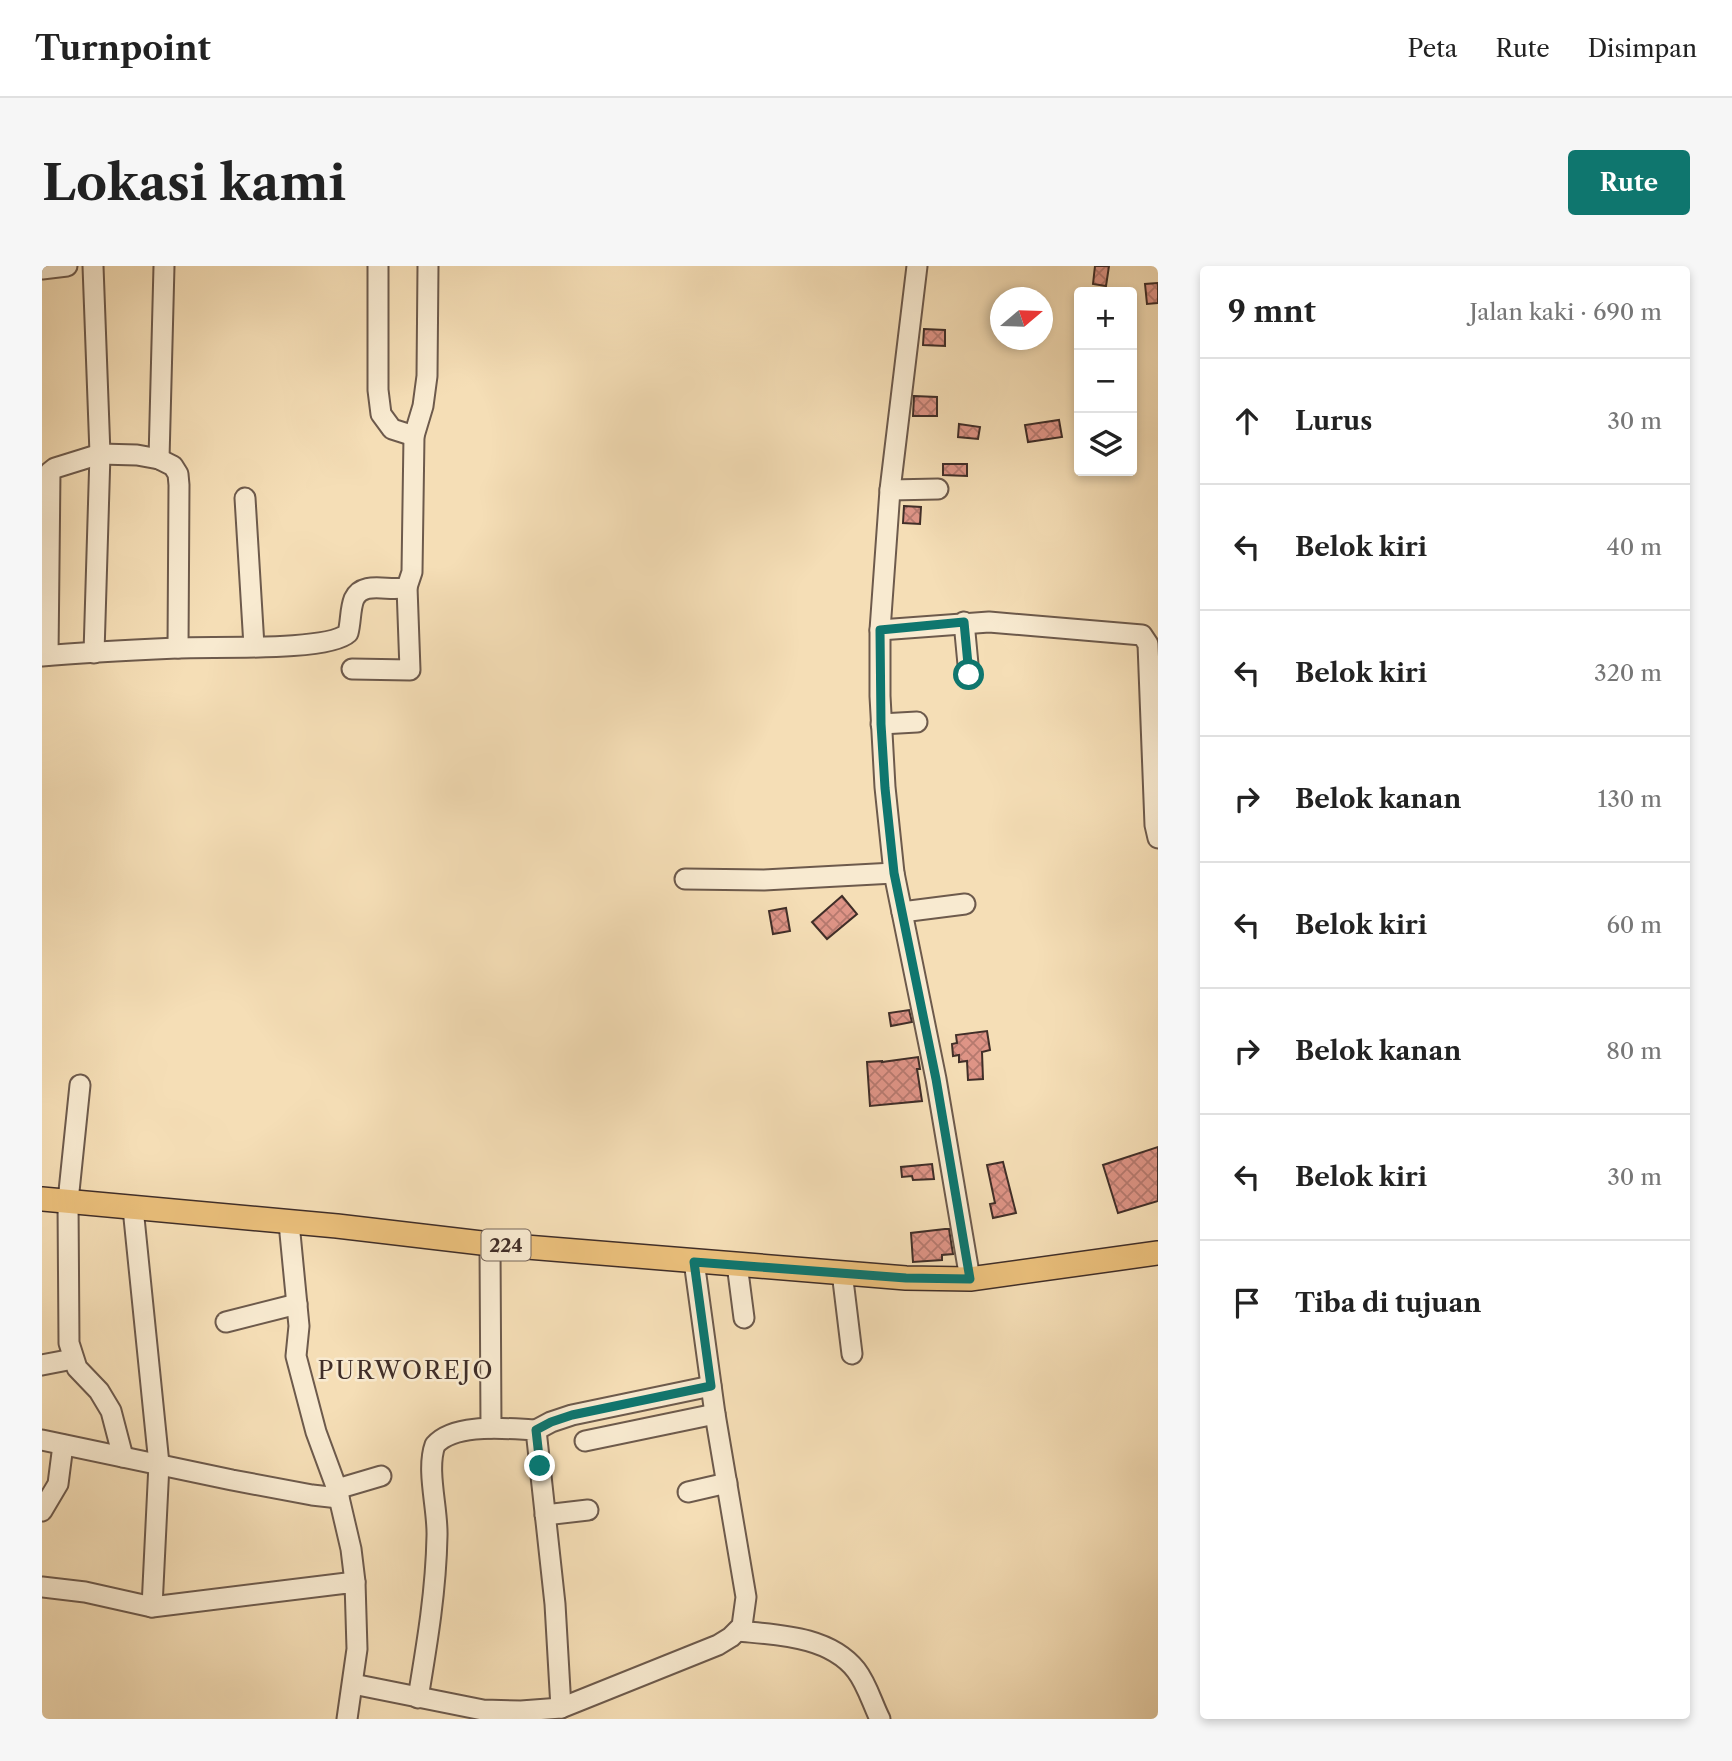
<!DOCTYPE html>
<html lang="id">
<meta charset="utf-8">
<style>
body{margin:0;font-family:"Libre Caslon Text",serif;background:#f6f6f6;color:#222}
.controls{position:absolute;right:21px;top:21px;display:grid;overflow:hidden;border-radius:7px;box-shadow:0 4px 10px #0003}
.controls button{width:63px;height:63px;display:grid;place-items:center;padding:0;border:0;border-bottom:2px solid #e0e0e0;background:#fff;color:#222;font:35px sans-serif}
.compass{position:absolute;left:948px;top:21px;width:63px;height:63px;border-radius:50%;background:#fff;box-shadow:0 4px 10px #0003;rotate:71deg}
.stop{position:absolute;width:21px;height:21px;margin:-16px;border:5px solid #0f766e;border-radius:50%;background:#fff}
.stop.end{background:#0f766e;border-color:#fff;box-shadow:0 2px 7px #0008}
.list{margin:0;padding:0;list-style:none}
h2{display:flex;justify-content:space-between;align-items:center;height:91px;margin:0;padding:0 28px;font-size:30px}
h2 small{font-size:23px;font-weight:400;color:#767676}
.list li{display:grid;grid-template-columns:46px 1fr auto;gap:21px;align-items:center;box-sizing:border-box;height:126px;padding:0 28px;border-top:2px solid #e0e0e0}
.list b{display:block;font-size:26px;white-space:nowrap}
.list em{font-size:23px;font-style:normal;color:#767676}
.icon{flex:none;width:38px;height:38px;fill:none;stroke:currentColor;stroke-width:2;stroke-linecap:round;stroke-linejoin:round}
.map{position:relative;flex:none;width:1116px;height:1453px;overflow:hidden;border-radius:7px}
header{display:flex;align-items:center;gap:42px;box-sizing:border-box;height:98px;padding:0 35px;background:#fff;border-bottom:2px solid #e0e0e0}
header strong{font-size:33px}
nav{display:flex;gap:38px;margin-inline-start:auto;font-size:24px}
.intro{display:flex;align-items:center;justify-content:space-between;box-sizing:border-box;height:168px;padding:0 42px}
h1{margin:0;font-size:49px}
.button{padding:18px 32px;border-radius:7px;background:#0f766e;color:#fff;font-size:24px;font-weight:700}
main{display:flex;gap:42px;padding:0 42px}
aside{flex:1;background:#fff;border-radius:7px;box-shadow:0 4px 10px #0003}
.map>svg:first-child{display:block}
</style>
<header>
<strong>Turnpoint</strong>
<nav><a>Peta</a><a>Rute</a><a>Disimpan</a></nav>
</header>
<div class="intro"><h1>Lokasi kami</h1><a class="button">Rute</a></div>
<main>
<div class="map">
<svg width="1116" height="1453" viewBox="0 0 1116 1453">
<defs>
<pattern id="building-cross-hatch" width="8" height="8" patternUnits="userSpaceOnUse" patternTransform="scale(1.75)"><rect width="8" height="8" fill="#de9486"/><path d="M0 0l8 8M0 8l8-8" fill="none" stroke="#b5796e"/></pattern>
</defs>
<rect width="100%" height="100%" fill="#f5deb6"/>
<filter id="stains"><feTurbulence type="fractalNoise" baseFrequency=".00286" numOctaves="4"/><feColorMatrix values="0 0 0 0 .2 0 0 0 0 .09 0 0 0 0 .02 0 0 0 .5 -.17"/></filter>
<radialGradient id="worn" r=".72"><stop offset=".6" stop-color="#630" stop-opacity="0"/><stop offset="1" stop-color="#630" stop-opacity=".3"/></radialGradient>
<g fill="url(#building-cross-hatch)" stroke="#402e28" stroke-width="2">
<path d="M1053,0H1067L1064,20L1051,18Z"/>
<path d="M1116,17V37L1105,38L1103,18Z"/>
<path d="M882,63L903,64V80L881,79Z"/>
<path d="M872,130L895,131V150H871Z"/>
<path d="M1017,154L1020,171L986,176L983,159Z"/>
<path d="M917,158L938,161L936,173L916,171Z"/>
<path d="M901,198H925V210L901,209Z"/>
<path d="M862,240L879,241L878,258L861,257Z"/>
<path d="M800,630L815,648L785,673L770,656Z"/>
<path d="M744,642L748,665L731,668L727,645Z"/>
<path d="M867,744L870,756L849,760L847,747Z"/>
<path d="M945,765L948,784L940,786L941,813L926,814L925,795L917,796V789L911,790L910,778L915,777L914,769Z"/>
<path d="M876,791L878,803H875L880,835L828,840L825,796L840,795V796Z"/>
<path d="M1116,881V935L1076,947L1061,899Z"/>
<path d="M961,896L974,947L951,952L948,938L953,937L945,899Z"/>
<path d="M890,898L892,913L871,914L870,910L860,911L859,901Z"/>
<path d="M903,963H907L911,988L900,989V994L871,996L869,967Z"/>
</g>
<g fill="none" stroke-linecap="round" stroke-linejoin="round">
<defs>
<g id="minor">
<path d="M51,0L58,188L52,387"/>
<path d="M336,0V124L339,148L350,163L372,170"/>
<path d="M875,0L848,224L838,364V430L843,521L852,607L894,813L928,1013"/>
<path d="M0,3L25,0"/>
<path d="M117,193L122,0"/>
<path d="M848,224L896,223"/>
<path d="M203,232L212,380"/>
<path d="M922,356L927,409"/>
<path d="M838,364L947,356L1100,369L1106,378L1113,559L1116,572"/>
<path d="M6,389L8,206L13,202L58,188L95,189L117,193L131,200L136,208L137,219L136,382"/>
<path d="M0,390C45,386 90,384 135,382C168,380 286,386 306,367C309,356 308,343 312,333C321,313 350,327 365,321L370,306L372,170L381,140L385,110L386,0"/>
<path d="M310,403L368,404L365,321"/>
<path d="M839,458L875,456"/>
<path d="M643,613L722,614L852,607"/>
<path d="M860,646L923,638"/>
<path d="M38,819L26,935L27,1077L35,1102L57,1125L69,1145L81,1191"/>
<path d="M91,942L117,1198L110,1341"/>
<path d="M247,957L257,1060L254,1090L274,1166L295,1223L309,1283L313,1316"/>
<path d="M448,978L449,1162"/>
<path d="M695,998L702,1052"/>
<path d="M800,1006L810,1088"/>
<path d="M184,1056L255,1038"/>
<path d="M0,1099L31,1093"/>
<path d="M494,1164L509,1156L530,1149L669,1120"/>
<path d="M0,1174L190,1214L270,1229L297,1232"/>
<path d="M543,1175L673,1148"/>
<path d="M295,1223L339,1210"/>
<path d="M646,1226L685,1217"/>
<path d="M0,1245L16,1218L21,1179"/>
<path d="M503,1249L546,1244"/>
<path d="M0,1321L43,1326L110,1341L313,1316L315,1383L305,1453"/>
<path d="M696,1365C736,1369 787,1370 814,1404C825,1418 830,1437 838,1453"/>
<path d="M311,1418L441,1444L479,1445L519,1442L676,1379L689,1371L700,1360L704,1331L673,1148L652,995"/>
<path d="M376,1432C385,1378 394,1325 395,1270C396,1243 384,1204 393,1179C413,1156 467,1163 494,1164L513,1338L519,1442"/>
</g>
<path id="major" d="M0,933L295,960L448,978L864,1012L928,1013L1116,987"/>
</defs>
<use href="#minor" stroke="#6d5a4c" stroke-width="23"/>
<use href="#major" stroke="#402e28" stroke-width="26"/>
<use href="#minor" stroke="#f8ead0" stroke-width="19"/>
<use href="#major" stroke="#eabf7b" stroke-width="23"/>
</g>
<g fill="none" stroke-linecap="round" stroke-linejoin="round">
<path stroke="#0f766e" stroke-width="9" d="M498,1200L494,1164L509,1156L530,1149L669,1120L652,996L864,1012L928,1013L894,813L852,607L843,522L839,458L838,364L922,356L927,409"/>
</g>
<g text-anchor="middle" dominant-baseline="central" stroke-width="5" stroke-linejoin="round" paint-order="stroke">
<rect fill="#f8ead0" stroke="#77665a" stroke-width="2" x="439.5" y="963.5" width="49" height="31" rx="5"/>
<g font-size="19" font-weight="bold" fill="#402e28">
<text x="464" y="979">224</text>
</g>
<g font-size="24" letter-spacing="2" fill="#402e28" stroke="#f8ead0">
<text x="364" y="1104">PURWOREJO</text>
</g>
</g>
<rect width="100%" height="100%" filter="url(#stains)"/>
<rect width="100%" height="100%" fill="url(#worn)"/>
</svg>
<div class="controls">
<button>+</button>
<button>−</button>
<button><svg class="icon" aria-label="layers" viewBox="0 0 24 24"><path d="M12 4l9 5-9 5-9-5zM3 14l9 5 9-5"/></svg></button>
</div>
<svg class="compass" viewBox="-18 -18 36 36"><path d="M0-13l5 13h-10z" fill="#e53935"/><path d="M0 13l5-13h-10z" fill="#767676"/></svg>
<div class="stop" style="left:927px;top:409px"></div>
<div class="stop end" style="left:498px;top:1200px"></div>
</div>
<aside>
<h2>9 mnt<small>Jalan kaki · 690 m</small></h2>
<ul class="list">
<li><svg class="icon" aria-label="ahead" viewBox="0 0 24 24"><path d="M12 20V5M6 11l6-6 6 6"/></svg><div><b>Lurus</b></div><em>30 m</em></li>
<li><svg class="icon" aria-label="left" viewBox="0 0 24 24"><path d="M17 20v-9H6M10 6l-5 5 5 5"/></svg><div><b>Belok kiri</b></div><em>40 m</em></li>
<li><svg class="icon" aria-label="left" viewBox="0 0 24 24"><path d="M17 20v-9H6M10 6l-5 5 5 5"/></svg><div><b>Belok kiri</b></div><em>320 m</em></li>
<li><svg class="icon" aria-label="right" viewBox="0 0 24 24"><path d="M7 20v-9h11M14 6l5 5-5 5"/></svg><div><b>Belok kanan</b></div><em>130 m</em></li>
<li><svg class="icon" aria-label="left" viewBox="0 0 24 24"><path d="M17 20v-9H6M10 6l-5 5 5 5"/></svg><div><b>Belok kiri</b></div><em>60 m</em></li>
<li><svg class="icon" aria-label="right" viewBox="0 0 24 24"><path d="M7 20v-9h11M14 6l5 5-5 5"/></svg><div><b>Belok kanan</b></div><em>80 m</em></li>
<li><svg class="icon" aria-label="left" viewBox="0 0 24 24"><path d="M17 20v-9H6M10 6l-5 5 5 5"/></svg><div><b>Belok kiri</b></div><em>30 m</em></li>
<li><svg class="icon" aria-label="arrive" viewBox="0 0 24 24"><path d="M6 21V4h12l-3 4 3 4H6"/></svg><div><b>Tiba di tujuan</b></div></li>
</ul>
</aside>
</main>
